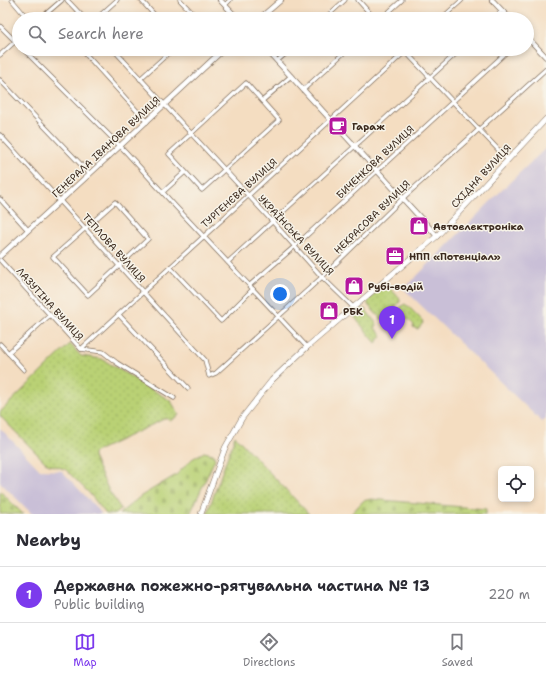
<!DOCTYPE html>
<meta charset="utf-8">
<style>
body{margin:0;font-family:"Shantell Sans",sans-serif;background:#f7f7f7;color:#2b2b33}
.controls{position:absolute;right:12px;bottom:12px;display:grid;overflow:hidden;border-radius:6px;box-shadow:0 2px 6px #0003}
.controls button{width:36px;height:36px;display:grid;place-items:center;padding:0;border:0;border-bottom:1px solid #e1e1e2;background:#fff;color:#2b2b33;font:20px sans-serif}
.you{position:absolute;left:280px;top:294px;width:14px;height:14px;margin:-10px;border:3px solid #fff;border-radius:50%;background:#1a73e8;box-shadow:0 0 0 6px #1a73e833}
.badge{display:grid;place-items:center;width:26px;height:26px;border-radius:50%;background:#7c3aed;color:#fff;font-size:13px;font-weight:700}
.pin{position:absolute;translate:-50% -33px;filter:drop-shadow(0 1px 2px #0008)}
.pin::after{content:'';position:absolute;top:21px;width:14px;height:12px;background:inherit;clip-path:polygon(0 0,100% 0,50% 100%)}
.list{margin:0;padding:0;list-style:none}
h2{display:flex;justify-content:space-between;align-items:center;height:52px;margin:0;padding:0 16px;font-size:17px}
h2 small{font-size:13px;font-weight:400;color:#7c7c81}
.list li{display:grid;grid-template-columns:26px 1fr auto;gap:12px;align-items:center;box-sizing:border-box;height:56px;padding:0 16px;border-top:1px solid #e1e1e2}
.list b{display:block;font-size:15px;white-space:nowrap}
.list p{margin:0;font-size:13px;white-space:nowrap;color:#7c7c81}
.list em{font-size:13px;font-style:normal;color:#7c7c81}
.icon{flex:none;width:22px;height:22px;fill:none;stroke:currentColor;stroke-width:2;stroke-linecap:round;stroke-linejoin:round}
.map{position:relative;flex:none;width:546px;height:514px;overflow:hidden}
.search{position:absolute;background:#fff;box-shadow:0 2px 6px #0003;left:12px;right:12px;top:12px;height:44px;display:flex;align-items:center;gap:10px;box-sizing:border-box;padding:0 14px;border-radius:22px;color:#7c7c81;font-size:15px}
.sheet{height:108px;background:#fff}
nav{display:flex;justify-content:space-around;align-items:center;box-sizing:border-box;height:56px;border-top:1px solid #e1e1e2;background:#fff;font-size:11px;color:#7c7c81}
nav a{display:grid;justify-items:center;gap:2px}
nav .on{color:#7c3aed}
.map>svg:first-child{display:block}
</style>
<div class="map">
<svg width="546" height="514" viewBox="0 0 546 514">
<defs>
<pattern id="grass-dots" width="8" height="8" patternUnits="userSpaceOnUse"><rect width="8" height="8" fill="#b9d175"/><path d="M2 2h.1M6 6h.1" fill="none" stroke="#a0b465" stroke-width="1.8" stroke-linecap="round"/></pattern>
<pattern id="cemetery-stones" width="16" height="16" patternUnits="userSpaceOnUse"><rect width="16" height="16" fill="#b9d175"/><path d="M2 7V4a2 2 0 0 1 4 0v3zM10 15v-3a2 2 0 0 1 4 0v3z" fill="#a0b465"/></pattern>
</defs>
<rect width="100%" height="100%" fill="#f7f3e8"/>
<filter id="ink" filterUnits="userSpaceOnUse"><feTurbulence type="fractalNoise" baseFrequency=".025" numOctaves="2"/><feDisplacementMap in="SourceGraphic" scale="8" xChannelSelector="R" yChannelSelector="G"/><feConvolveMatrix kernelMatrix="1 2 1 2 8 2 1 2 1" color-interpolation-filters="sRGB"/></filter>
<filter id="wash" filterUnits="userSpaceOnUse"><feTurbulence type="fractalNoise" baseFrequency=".012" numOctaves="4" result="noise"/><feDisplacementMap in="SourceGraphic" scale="16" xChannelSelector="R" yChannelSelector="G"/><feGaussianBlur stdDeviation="0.9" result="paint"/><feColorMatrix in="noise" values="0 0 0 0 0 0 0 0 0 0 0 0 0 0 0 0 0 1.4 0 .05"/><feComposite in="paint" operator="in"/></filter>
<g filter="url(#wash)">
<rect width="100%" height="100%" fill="#f4ddc1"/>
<g fill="#c9bfd7">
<path d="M546,148V418L542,422L404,289L509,183Z"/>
<path d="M0,428L40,470L62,471L102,514H32L0,482Z"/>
</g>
<g fill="url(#grass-dots)" stroke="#7a7e4a">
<path d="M384,286L389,287L400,299V302L383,319H381L368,305V300Z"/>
<path d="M404,304L408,306L422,320L423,323L418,329L414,328L413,327L414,325L407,318L405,319L399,314L398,310Z"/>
<path d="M358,309H365L376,323L377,325L375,328L382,336L376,343L352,314Z"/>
<path d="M70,344L81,356L102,359L171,401L179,415L170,421L166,418L93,453V457L109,491L121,509L115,514H106L90,494L65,469L47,464L0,416V412Z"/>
<path d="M235,436L309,514H207Z"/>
</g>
<g fill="url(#cemetery-stones)" stroke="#7a7e4a">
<path d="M204,452L213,454L215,459L190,514H119L141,496L176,475L192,459Z"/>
<path d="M0,491L23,514H0Z"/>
<path d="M371,499L486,509V514H351L363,501Z"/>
</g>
</g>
<g filter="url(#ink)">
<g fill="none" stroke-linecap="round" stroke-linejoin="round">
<defs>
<g id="minor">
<path d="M12,0L28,19"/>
<path d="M67,0L85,19"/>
<path d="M141,0L158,19"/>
<path d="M180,0L198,19"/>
<path d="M358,0L375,19"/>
<path d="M225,5L230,0"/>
<path d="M40,19L62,0"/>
<path d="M96,19L117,0"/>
<path d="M324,19L345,0"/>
<path d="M381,19L402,0"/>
<path d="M441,19L462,0"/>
<path d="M493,19L502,11"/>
<path d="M0,26L19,45"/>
<path d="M23,49L125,151L176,207L307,347"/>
<path d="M81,49L147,122"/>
<path d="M113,49L272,221L322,277L354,308"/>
<path d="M403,49L508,160"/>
<path d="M0,55L19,38"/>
<path d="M277,61L291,49"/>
<path d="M140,79L173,49"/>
<path d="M0,80L90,174"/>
<path d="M246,83L279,120L202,190L169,154Z"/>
<path d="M303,90L348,49"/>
<path d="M262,101L291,76"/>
<path d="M0,135L205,360L209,376L216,373L322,277L403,198L546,69"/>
<path d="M163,192L185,172"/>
<path d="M0,199L28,230"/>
<path d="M115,202L148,239L88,295L53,257Z"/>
<path d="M0,260L81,349L103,352L117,363L174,398"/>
<path d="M228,262L461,49"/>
<path d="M170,267L221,321L253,289"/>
<path d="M250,285L294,247L510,49"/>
<path d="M119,315L188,388"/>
<path d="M0,344L24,370"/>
<path d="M81,349L408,49"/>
<path d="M8,353L50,315"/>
</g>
<g id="tertiary">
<path d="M220,0L238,19"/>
<path d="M492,0L510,19"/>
<path d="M259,19L281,0"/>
<path d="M527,37L546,57"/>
<path d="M266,49L437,236"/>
<path d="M0,256L120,146L224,49"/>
</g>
<path id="secondary" d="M201,514L225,448L242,418L272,380L307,347L437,236L546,119"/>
</defs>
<use href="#minor" stroke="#7c6957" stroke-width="5"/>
<use href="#tertiary" stroke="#7c6957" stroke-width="6"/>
<use href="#secondary" stroke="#7c6957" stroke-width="6"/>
<use href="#minor" stroke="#fff" stroke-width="3.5"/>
<use href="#tertiary" stroke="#fff" stroke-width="4.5"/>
<use href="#secondary" stroke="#fff" stroke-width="5"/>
</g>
</g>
<defs>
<symbol id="cafe-square" viewBox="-11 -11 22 22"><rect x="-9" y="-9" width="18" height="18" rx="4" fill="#b5179e" stroke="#f7f3e8"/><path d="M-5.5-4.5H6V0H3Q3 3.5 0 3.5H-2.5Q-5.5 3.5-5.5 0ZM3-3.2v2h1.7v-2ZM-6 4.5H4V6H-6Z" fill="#fff"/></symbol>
<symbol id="shop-square" viewBox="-11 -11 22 22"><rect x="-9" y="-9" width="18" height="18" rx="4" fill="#b5179e" stroke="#f7f3e8"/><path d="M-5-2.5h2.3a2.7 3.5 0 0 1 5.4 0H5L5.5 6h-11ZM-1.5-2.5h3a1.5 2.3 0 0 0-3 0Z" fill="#fff"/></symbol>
<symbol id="office-square" viewBox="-11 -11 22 22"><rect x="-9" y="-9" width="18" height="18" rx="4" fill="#b5179e" stroke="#f7f3e8"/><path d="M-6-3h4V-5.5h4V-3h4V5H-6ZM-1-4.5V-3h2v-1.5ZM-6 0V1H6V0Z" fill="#fff"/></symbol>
</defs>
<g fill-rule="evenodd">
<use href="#cafe-square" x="327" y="115" width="22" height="22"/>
<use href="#shop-square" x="408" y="215" width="22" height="22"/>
<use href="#office-square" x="384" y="245" width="22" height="22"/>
<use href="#shop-square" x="343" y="275" width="22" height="22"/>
<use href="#shop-square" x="318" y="300" width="22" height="22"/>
</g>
<g text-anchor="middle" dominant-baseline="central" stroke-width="3" stroke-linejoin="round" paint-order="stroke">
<g font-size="10" font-weight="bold" fill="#3b2a1e" stroke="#f7f3e8" text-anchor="start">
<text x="352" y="126">Гараж</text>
<text x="433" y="226">Автоелектроніка</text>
<text x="409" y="256">НПП «Потенціал»</text>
<text x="368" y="286">Рубі-водій</text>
<text x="343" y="311">РБК</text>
</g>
<g font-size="10" fill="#3b2a1e" stroke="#f7f3e8">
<text transform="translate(106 147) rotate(-43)">ГЕНЕРАЛА ІВАНОВА ВУЛИЦЯ</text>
<text transform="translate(375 162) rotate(-43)">БИЧЕНКОВА ВУЛИЦЯ</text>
<text transform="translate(481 176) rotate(-47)">СХІДНА ВУЛИЦЯ</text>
<text transform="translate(239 193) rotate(-42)">ТУРГЕНЄВА ВУЛИЦЯ</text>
<text transform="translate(372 217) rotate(-44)">НЕКРАСОВА ВУЛИЦЯ</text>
<text transform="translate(296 235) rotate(47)">УКРАЇНСЬКА ВУЛИЦЯ</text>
<text transform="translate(114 248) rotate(48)">ТЕПЛОВА ВУЛИЦЯ</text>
<text transform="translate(50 304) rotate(48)">ЛАЗУТІНА ВУЛИЦЯ</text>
</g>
</g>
</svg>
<div class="controls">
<button><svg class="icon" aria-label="locate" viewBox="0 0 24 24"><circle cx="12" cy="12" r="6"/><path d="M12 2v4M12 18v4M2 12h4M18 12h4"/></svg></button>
</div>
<div class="you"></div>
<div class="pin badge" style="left:392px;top:339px">1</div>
<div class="search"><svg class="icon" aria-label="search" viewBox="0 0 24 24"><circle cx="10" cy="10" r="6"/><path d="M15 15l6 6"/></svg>Search here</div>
</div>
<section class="sheet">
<h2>Nearby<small></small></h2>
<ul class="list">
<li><span class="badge">1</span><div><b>Державна пожежно-рятувальна частина № 13</b><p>Public building</p></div><em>220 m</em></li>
</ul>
</section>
<nav>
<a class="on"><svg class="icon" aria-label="map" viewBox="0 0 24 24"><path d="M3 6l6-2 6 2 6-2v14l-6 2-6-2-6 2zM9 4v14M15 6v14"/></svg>Map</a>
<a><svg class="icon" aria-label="directions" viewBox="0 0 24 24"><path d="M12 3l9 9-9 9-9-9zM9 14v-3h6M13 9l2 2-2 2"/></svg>Directions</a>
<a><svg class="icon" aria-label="saved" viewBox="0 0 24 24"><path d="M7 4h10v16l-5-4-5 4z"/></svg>Saved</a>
</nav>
